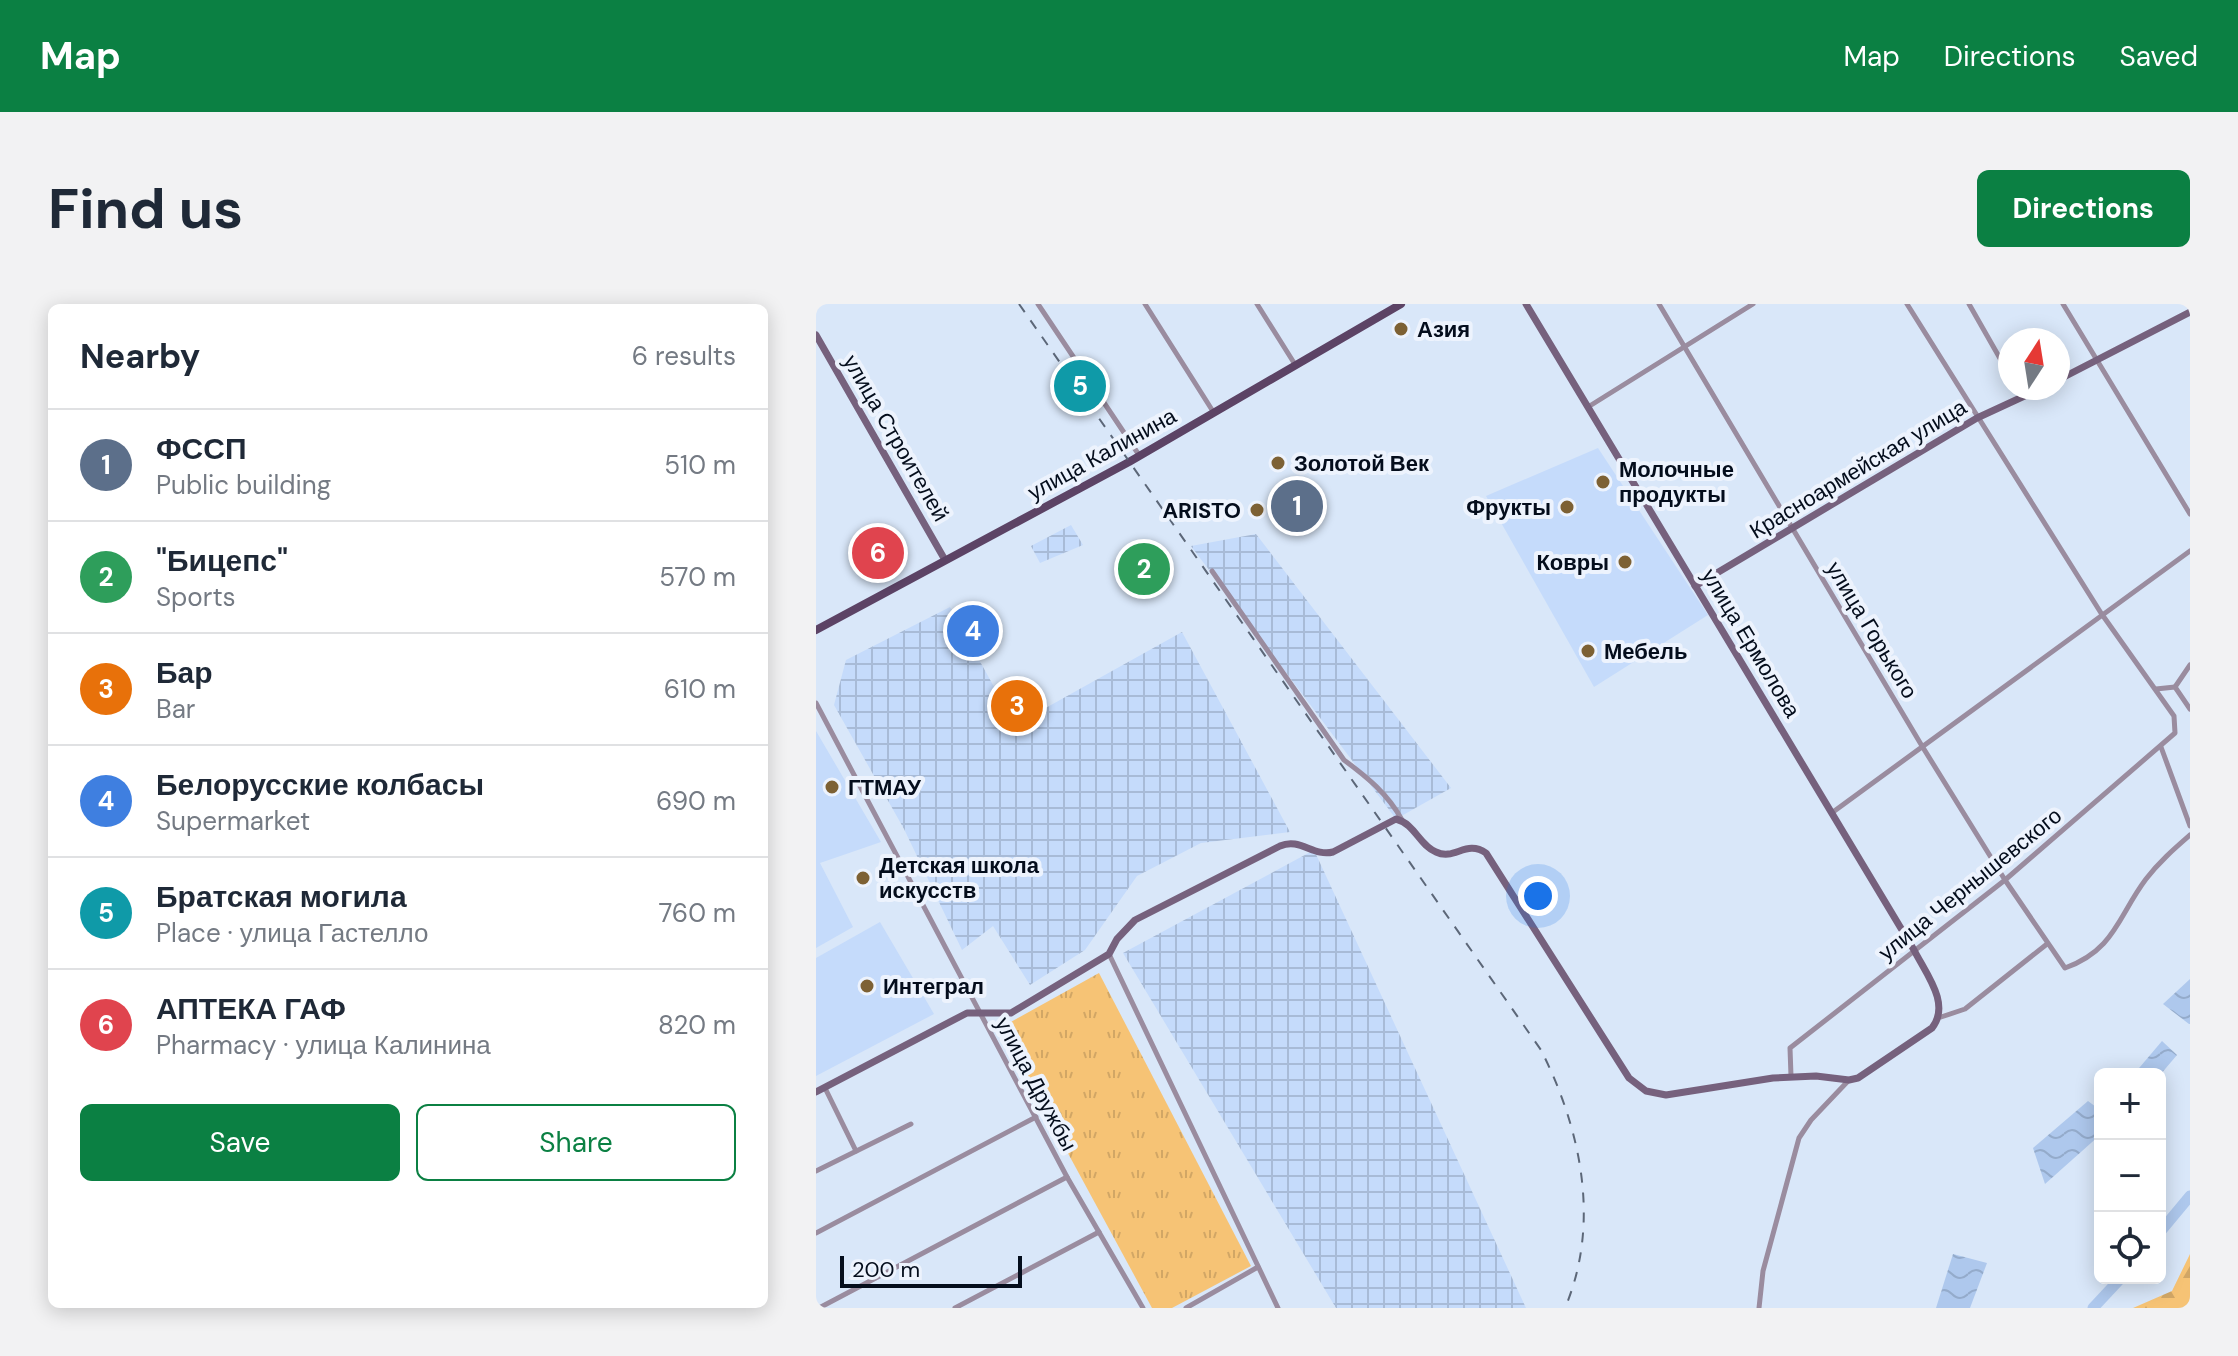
<!DOCTYPE html>
<meta charset="utf-8">
<style>
body{margin:0;font-family:"DM Sans",sans-serif;background:#f2f2f3;color:#1f2937}
.controls{position:absolute;right:24px;bottom:24px;display:grid;overflow:hidden;border-radius:12px;box-shadow:0 4px 20px #0003}
.controls button{width:72px;height:72px;display:grid;place-items:center;padding:0;border:0;border-bottom:2px solid #e0e1e3;background:#fff;color:#1f2937;font:40px sans-serif}
.compass{position:absolute;left:1182px;top:24px;width:72px;height:72px;border-radius:50%;background:#fff;box-shadow:0 4px 20px #0003;rotate:12deg}
.scale{position:absolute;left:24px;bottom:20px;width:182px;box-sizing:border-box;padding-left:8px;border:4px solid #040d1c;border-top:0;font-size:22px;line-height:28px;white-space:nowrap;color:#040d1c;-webkit-text-stroke:6px #edf3fd;paint-order:stroke}
.you{position:absolute;left:722px;top:592px;width:28px;height:28px;margin:-20px;border:6px solid #fff;border-radius:50%;background:#1a73e8;box-shadow:0 0 0 12px #1a73e833}
.badge{display:grid;place-items:center;width:52px;height:52px;border-radius:50%;background:#0b8043;color:#fff;font-size:26px;font-weight:700}
.pin{position:absolute;translate:-50% -50%;border:4px solid #fff;box-shadow:0 2px 8px #0006}
.list{margin:0;padding:0;list-style:none}
h2{display:flex;justify-content:space-between;align-items:center;height:104px;margin:0;padding:0 32px;font-size:34px}
h2 small{font-size:26px;font-weight:400;color:#747a83}
.list li{display:grid;grid-template-columns:52px 1fr auto;gap:24px;align-items:center;box-sizing:border-box;height:112px;padding:0 32px;border-top:2px solid #e0e1e3}
.list b{display:block;font-size:30px;white-space:nowrap}
.list p{margin:0;font-size:26px;white-space:nowrap;color:#747a83}
.list em{font-size:26px;font-style:normal;color:#747a83}
.actions{display:flex;gap:16px;padding:24px 32px}
.actions a{flex:1;padding:18px 0;border:2px solid #0b8043;border-radius:12px;text-align:center;font-size:28px;color:#0b8043}
.actions .main{background:#0b8043;color:#fff}
.icon{flex:none;width:44px;height:44px;fill:none;stroke:currentColor;stroke-width:2;stroke-linecap:round;stroke-linejoin:round}
.map{position:relative;flex:none;width:1374px;height:1004px;overflow:hidden;border-radius:12px}
header{display:flex;align-items:center;gap:48px;box-sizing:border-box;height:112px;padding:0 40px;background:#0b8043;color:#fff}
header strong{font-size:38px}
nav{display:flex;gap:44px;margin-inline-start:auto;font-size:28px}
.intro{display:flex;align-items:center;justify-content:space-between;box-sizing:border-box;height:192px;padding:0 48px}
h1{margin:0;font-size:56px}
.button{padding:20px 36px;border-radius:12px;background:#0b8043;color:#fff;font-size:28px;font-weight:700}
main{display:flex;gap:48px;padding:0 48px}
aside{flex:1;background:#fff;border-radius:12px;box-shadow:0 4px 20px #0003}
.map>svg:first-child{display:block}
</style>
<header>
<strong>Map</strong>
<nav><a>Map</a><a>Directions</a><a>Saved</a></nav>
</header>
<div class="intro"><h1>Find us</h1><a class="button">Directions</a></div>
<main>
<aside>
<h2>Nearby<small>6 results</small></h2>
<ul class="list">
<li><span class="badge" style="background:#5c6f8a">1</span><div><b>ФССП</b><p>Public building</p></div><em>510 m</em></li>
<li><span class="badge" style="background:#2e9e5b">2</span><div><b>&quot;Бицепс&quot;</b><p>Sports</p></div><em>570 m</em></li>
<li><span class="badge" style="background:#e8710a">3</span><div><b>Бар</b><p>Bar</p></div><em>610 m</em></li>
<li><span class="badge" style="background:#3f7fe0">4</span><div><b>Белорусские колбасы</b><p>Supermarket</p></div><em>690 m</em></li>
<li><span class="badge" style="background:#0f9aa8">5</span><div><b>Братская могила</b><p>Place · улица Гастелло</p></div><em>760 m</em></li>
<li><span class="badge" style="background:#e0444e">6</span><div><b>АПТЕКА ГАФ</b><p>Pharmacy · улица Калинина</p></div><em>820 m</em></li>
</ul>
<div class="actions"><a class="main">Save</a><a>Share</a></div>
</aside>
<div class="map">
<svg width="1374" height="1004" viewBox="0 0 1374 1004">
<defs>
<pattern id="industrial-grid" width="8" height="8" patternUnits="userSpaceOnUse" patternTransform="scale(2)"><rect width="8" height="8" fill="#c5dbfb"/><path d="M0 4h8M4 0v8" fill="none" stroke="#a8bbd7"/></pattern>
<pattern id="forest-firs" width="22" height="20" patternUnits="userSpaceOnUse" patternTransform="scale(2)"><rect width="22" height="20" fill="#f6c375"/><path d="M5 1l3.5 6h-7zM16 11l3.5 6h-7z" fill="#d1a665"/></pattern>
<pattern id="park-tufts" width="24" height="20" patternUnits="userSpaceOnUse" patternTransform="scale(2)"><rect width="24" height="20" fill="#f6c375"/><path d="M3 7l-1-3M5 7V3M7 7l1-3M15 17l-1-3M17 17v-4M19 17l1-3" fill="none" stroke="#d1a665"/></pattern>
<pattern id="water-waves" width="16" height="10" patternUnits="userSpaceOnUse" patternTransform="scale(2)"><rect width="16" height="10" fill="#aec8ed"/><path d="M0 5q4-4 8 0t8 0" fill="none" stroke="#94abcb"/></pattern>
</defs>
<rect width="100%" height="100%" fill="#d9e7f9"/>
<g fill="#c5dbfb">
<path d="M782,144L892,311L778,383L670,192Z"/>
<path d="M0,427L65,538L4,559L37,623L0,644Z"/>
<path d="M64,618L118,710L0,772V654Z"/>
</g>
<g fill="url(#industrial-grid)">
<path d="M255,221L267,241L224,259L215,242Z"/>
<path d="M440,230L635,484L580,515L375,242Z"/>
<path d="M134,303L199,421L366,328L474,528L385,539L321,572L269,646L214,681L177,622L146,646L88,525L18,401L30,356Z"/>
<path d="M498,546L710,1004H520L307,649Z"/>
</g>
<path fill="url(#forest-firs)" d="M1374,950V1004H1317L1356,987Z"/>
<path fill="url(#park-tufts)" d="M283,669L435,962L356,1004H336L184,724Z"/>
<g fill="url(#water-waves)">
<path d="M1374,675V720H1373L1347,700Z"/>
<path d="M1346,737L1361,751L1344,771L1318,770Z"/>
<path d="M1272,797L1284,806V831L1229,880L1217,844Z"/>
<path d="M1137,950L1171,959L1154,1004H1120Z"/>
</g>
<g fill="none" stroke-linecap="round" stroke-linejoin="round">
<g stroke="#aec8ed" stroke-width="11">
<path d="M1344,928L1374,892"/>
<path d="M1277,1004L1305,974"/>
</g>
<g stroke="#9a8c9f" stroke-width="5">
<path d="M222,0L323,151"/>
<path d="M329,0L398,109"/>
<path d="M441,0L480,62"/>
<path d="M843,0L1106,442L1189,576L1249,664C1299,646 1302,612 1330,575C1343,558 1358,545 1374,531"/>
<path d="M1153,0L1194,72"/>
<path d="M1247,0L1374,210"/>
<path d="M772,103L937,0"/>
<path d="M396,267L528,456C551,473 572,490 586,516"/>
<path d="M1359,383L1374,361"/>
<path d="M1340,385L1359,383L1374,405"/>
<path d="M0,399L251,873L327,1004"/>
<path d="M1345,443L1374,522"/>
<path d="M1017,508L1374,247"/>
<path d="M293,650L462,1004"/>
<path d="M1125,713L1149,705L1231,640"/>
<path d="M975,772L974,744L1189,576L1359,429L1358,412L1285,309L1091,0"/>
<path d="M9,784L40,847"/>
<path d="M0,867L95,820"/>
<path d="M0,929L220,813"/>
<path d="M3,1004L251,873"/>
<path d="M139,1004L283,928"/>
<path d="M370,1004L442,963"/>
<path d="M943,1004L947,967L983,834L995,816L1033,776"/>
</g>
<g stroke="#76617d" stroke-width="7">
<path d="M0,31L129,256"/>
<path d="M1242,76L1374,8"/>
<path d="M879,282L1161,114L1226,84"/>
<path d="M0,788L151,709H195L293,650L301,635L319,616L464,542C484,533 497,553 517,548L580,515C599,520 603,541 620,548C639,557 650,535 670,549L813,774L830,787L850,791L957,774L1000,772L1033,776L1042,774L1116,724C1135,700 1110,670 1098,646L710,0"/>
</g>
<path stroke="#5c4365" stroke-width="8" d="M0,326L313,158L585,0"/>
<path stroke="#5c6778" stroke-width="2" stroke-dasharray="10 10" stroke-linecap="butt" d="M203,0L725,746C765,825 785,919 749,1004"/>
</g>
<g fill="#7d6134" stroke="#edf3fd" stroke-width="3">
<circle cx="585" cy="25" r="8"/>
<circle cx="462" cy="159" r="8"/>
<circle cx="787" cy="178" r="8"/>
<circle cx="751" cy="203" r="8"/>
<circle cx="441" cy="206" r="8"/>
<circle cx="809" cy="258" r="8"/>
<circle cx="772" cy="347" r="8"/>
<circle cx="16" cy="483" r="8"/>
<circle cx="47" cy="574" r="8"/>
<circle cx="51" cy="682" r="8"/>
</g>
<g text-anchor="middle" dominant-baseline="central" stroke-width="8" stroke-linejoin="round" paint-order="stroke">
<g font-size="22" font-weight="bold" fill="#040d1c" stroke="#edf3fd" text-anchor="start">
<text x="601" y="25">Азия</text>
<text x="478" y="159">Золотой Век</text>
<text x="803" y="165">Молочные<tspan x="803" dy="25">продукты</tspan></text>
<text x="735" y="203" text-anchor="end">Фрукты</text>
<text x="425" y="206" text-anchor="end">ARISTO</text>
<text x="793" y="258" text-anchor="end">Ковры</text>
<text x="788" y="347">Мебель</text>
<text x="32" y="483">ГТМАУ</text>
<text x="63" y="561">Детская школа<tspan x="63" dy="25">искусств</tspan></text>
<text x="67" y="682">Интеграл</text>
</g>
<g font-size="22" fill="#040d1c" stroke="#edf3fd">
<text transform="translate(80 134) rotate(60)">улица Строителей</text>
<text transform="translate(286 150) rotate(-29)">улица Калинина</text>
<text transform="translate(1042 165) rotate(-31)">Красноармейская улица</text>
<text transform="translate(1056 326) rotate(59)">улица Горького</text>
<text transform="translate(935 339) rotate(59)">улица Ермолова</text>
<text transform="translate(1154 580) rotate(-39)">улица Чернышевского</text>
<text transform="translate(220 780) rotate(62)">улица Дружбы</text>
</g>
</g>
</svg>
<div class="controls">
<button>+</button>
<button>−</button>
<button><svg class="icon" aria-label="locate" viewBox="0 0 24 24"><circle cx="12" cy="12" r="6"/><path d="M12 2v4M12 18v4M2 12h4M18 12h4"/></svg></button>
</div>
<svg class="compass" viewBox="-18 -18 36 36"><path d="M0-13l5 13h-10z" fill="#e53935"/><path d="M0 13l5-13h-10z" fill="#747a83"/></svg>
<div class="scale">200 m</div>
<div class="you"></div>
<div class="pin badge" style="left:481px;top:202px;background:#5c6f8a">1</div>
<div class="pin badge" style="left:328px;top:265px;background:#2e9e5b">2</div>
<div class="pin badge" style="left:201px;top:402px;background:#e8710a">3</div>
<div class="pin badge" style="left:157px;top:327px;background:#3f7fe0">4</div>
<div class="pin badge" style="left:264px;top:82px;background:#0f9aa8">5</div>
<div class="pin badge" style="left:62px;top:249px;background:#e0444e">6</div>
</div>
</main>
